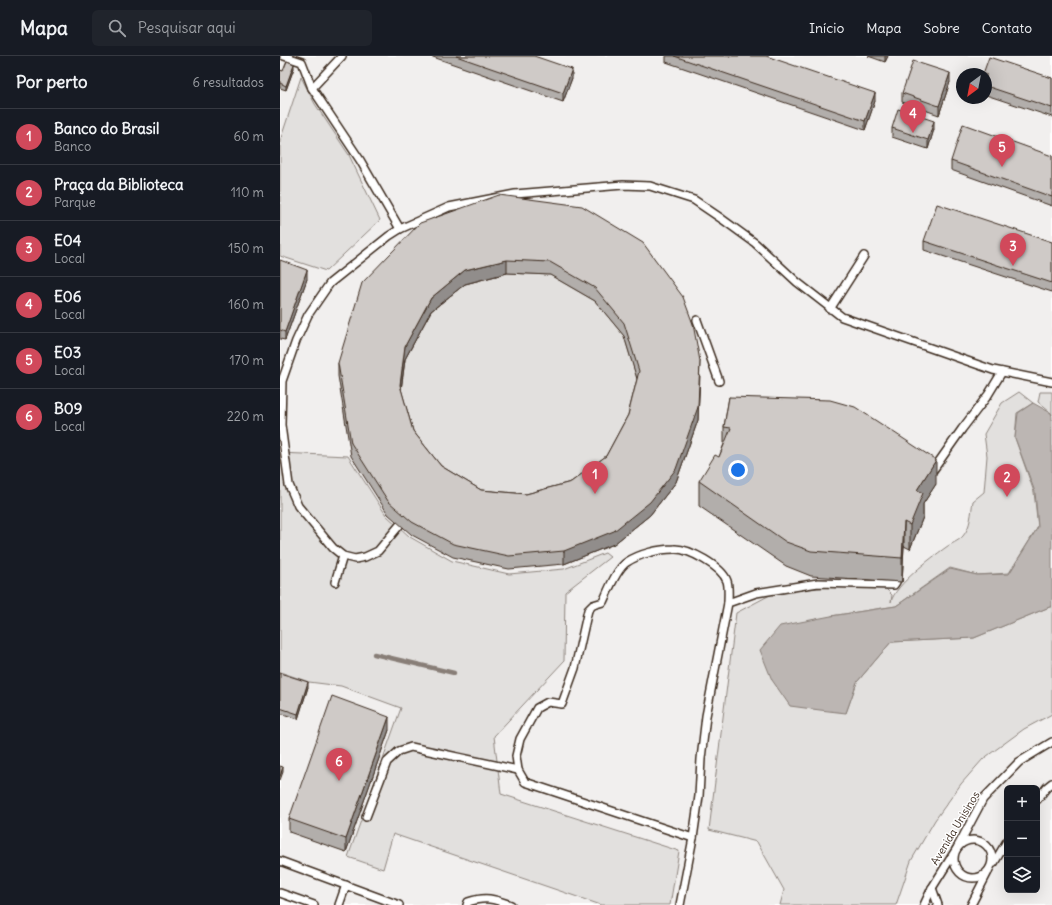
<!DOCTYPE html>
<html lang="pt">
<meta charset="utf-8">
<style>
body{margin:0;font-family:Delius,sans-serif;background:#20242c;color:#f1f3f6}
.controls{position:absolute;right:12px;bottom:12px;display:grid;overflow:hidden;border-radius:6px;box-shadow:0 4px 16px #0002}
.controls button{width:36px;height:36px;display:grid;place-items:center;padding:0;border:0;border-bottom:1px solid #363941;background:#171b24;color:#f1f3f6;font:20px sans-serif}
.compass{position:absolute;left:676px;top:12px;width:36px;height:36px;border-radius:50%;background:#171b24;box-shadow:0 4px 16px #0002;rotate:212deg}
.you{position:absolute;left:458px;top:414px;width:14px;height:14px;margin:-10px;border:3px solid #fff;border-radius:50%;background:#1a73e8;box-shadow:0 0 0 6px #1a73e833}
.badge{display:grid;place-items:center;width:26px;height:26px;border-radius:50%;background:#d1495b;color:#fff;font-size:13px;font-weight:700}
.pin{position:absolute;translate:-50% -33px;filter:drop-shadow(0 1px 2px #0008)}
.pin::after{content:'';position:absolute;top:21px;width:14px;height:12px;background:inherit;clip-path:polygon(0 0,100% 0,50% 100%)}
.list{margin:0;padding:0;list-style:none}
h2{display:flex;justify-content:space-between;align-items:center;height:52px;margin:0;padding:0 16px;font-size:17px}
h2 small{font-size:13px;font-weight:400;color:#9ea1a6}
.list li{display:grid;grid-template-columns:26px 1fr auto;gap:12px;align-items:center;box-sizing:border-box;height:56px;padding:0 16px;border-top:1px solid #363941}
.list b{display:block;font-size:15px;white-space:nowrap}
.list p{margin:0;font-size:13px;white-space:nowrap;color:#9ea1a6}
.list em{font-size:13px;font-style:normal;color:#9ea1a6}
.icon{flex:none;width:22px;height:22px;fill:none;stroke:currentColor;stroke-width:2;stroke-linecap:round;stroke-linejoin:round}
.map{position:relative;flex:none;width:772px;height:849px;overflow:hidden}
header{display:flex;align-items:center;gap:24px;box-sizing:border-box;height:56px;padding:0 20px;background:#171b24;border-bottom:1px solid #363941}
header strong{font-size:19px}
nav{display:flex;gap:22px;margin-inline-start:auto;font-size:14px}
.search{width:280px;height:36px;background:#20242c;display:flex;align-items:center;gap:10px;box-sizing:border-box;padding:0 14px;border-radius:6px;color:#9ea1a6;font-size:15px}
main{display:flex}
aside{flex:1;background:#171b24}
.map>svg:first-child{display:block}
</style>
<header>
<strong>Mapa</strong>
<div class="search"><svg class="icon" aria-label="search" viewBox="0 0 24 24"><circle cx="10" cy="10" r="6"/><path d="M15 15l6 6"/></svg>Pesquisar aqui</div>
<nav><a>Início</a><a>Mapa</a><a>Sobre</a><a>Contato</a></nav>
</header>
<main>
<aside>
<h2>Por perto<small>6 resultados</small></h2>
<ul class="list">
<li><span class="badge">1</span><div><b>Banco do Brasil</b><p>Banco</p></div><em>60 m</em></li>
<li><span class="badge">2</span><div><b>Praça da Biblioteca</b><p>Parque</p></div><em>110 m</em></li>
<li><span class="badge">3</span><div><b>E04</b><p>Local</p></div><em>150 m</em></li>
<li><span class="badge">4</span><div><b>E06</b><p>Local</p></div><em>160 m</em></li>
<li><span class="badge">5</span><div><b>E03</b><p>Local</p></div><em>170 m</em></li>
<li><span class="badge">6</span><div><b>B09</b><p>Local</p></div><em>220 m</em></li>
</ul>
</aside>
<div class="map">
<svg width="772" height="849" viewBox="0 0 772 849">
<rect width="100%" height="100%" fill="#fff"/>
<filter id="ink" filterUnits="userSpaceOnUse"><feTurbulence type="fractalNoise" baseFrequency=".025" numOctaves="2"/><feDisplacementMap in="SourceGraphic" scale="8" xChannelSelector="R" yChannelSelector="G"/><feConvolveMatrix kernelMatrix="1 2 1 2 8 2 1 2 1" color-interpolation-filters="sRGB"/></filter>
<g filter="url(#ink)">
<path fill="#f1efee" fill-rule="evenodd" d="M0,0H772V849H19L17,847L0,841ZM682,18H706V42H682ZM727,732H757V834H727Z"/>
<g fill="#e2e0de" stroke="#8e857e">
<path d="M21,21L35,48L69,99L100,164L46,215L0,200V85Z"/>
<path d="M227,217L270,219L315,245L344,280L359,329L348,372L326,413L291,439L201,447L133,388L120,342L125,303L151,255L185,228Z"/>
<path d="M739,336L753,347L737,357L735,382L754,436L758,471L729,517L697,519L670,512L616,550L551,560L566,657L577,626L611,586L694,582L772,550V658L744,673L703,703L681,728L655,764L631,805L616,849H500L504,834L477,786L429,774L456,557L490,539L520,534L577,528L603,530L612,539L611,546C615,529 651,502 665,492C670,488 679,485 683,480C691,471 691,456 693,445L704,436L707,400L704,378L722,347Z"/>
<path d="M760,336H772V359L771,357L758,346Z"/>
<path d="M0,397L68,400L106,459L130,481L172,505L229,518L284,513L325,497L330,501L285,536L284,605L214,680L221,738L399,795L390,849H321L113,778L103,813L68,801L121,652L61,630L29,626L0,616Z"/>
</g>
<path fill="#bcb6b3" stroke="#887e77" d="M753,347L771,357L772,360V550L694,582L611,586L577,626L566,657L540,654L510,650L492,624L480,594L500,570L551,560L616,550L670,513L697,519L729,518L758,471L755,436L735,382L738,357Z"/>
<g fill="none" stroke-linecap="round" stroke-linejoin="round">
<path stroke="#887e77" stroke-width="4.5" d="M94,598L174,617"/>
<defs>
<g id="lane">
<path d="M4,0L22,6L32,32L80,104L120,173"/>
<path d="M32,32L62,0"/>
<path d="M550,253L584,200"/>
<path d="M417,264L439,325"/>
<path d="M651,417L682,373L708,339L722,316"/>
<path d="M123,465L98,495L85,501L75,503L63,500L53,492L18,450L9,429L1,369L2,325L16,285L28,259L50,227L109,180L120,173L169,151L235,138L343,129L370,130L414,144L442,163L475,187L517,226L562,261L713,314L772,326"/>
<path d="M55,526L63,500"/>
<path d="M757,744L767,731L772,727"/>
<path d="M86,761L107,706L119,695L131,691L238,714"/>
<path d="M413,782L245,726L238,714L236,700L240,683L257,652L268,646L282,648L295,612L308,554L313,549L323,546C328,535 337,512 347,506C359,498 379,493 394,493C409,492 442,511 447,525C449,531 448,541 448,547"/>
<circle cx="693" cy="803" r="19"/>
<path d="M0,805L119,849"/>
<path d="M714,807L727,785"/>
<path d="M652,832L658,849"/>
<path d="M0,837L34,849"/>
<path d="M59,849L66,829"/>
<path d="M187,849L188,846C206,840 214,843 231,849"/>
<path d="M400,849L413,782L419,740L421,703L426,660L448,547L476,537L538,527L614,529L616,526L617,517"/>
<path d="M644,849L652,832L677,792L703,743L739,706L772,686"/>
<path d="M691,849L708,816"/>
</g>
</defs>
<use href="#lane" stroke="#3b2a1e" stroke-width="10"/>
<use href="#lane" stroke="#fff" stroke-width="7"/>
</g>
<g fill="#b2aeab" stroke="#3b2a1e" fill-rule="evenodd">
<path d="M150,0H254L292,22L283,46Z"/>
<path d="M386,0H486L595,45L585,74L386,6Z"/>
<path d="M588,0H608L605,6Z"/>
<path d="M14,12L6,34L0,32V14L3,15Z"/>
<path d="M706,18L772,22V61L706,39Z"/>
<path d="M670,26L659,59L622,46V37Z"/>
<path d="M612,72L654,73L648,93L612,81Z"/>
<path d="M772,100V150L671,114V105Z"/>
<path d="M219,139L420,319L418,364L396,426L370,459L334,488L284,508L229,513L173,501L132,479L108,458L71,400L58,320V307ZM227,217L270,219L315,245L344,280L357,323L348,359L326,400L291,426L246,438L201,434L161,410L133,375L121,333L125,303L151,255L185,228Z"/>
<path d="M644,185L772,186V236L644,194Z"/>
<path d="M0,204L27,223L5,284L0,283Z"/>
<path d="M449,341L656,428L643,448V461L630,493L624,490L622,526L531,520L506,510L419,450V425L439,401L444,388V371Z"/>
<path d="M0,617L28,631L18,663L0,657Z"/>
<path d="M109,674L66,796L9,776V763Z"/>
</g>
<g fill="#918d8b" stroke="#3b2a1e">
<path d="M605,0H608L605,6Z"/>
<path d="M14,8V12L6,34V30Z"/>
<path d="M292,13V22L283,46V37Z"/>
<path d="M670,17V26L659,59V50Z"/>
<path d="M595,37V45L585,74V65Z"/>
<path d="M654,65V73L648,93V84Z"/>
<path d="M227,204V217L185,228L151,255L125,303L120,342V329L125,290L151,242L185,214Z"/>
<path d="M27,214V223L5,284V276Z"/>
<path d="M420,305L418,364L396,426L370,459L334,488L284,508V495Z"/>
<path d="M656,404V428L643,448V461L630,493V469L637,434Z"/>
<path d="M624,466V490L622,526V502Z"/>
<path d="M28,626V631L18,663V658Z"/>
<path d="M109,661V674L66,796V783Z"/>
<path d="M3,711V716L0,724V720Z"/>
</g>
<g fill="#cfcac7" stroke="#3b2a1e" fill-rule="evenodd">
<path d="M176,0H254L292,13L283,37Z"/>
<path d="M394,0H486L595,37L585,65Z"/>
<path d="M709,1L772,22V52L706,30V18H703Z"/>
<path d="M7,5L14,8L6,30L0,27V14L3,15Z"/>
<path d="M633,5L670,17L659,50L622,37Z"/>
<path d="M618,53L654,65L648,84L612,72Z"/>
<path d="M683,68L772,100V141L671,105Z"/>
<path d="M219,139L302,150L363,187L403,241L413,268L420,305L418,351L396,413L370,446L334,475L284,495L229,500L173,488L132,466L108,445L71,387L58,307L82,227L140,167ZM227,204L270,206L315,232L344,267L359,315L348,359L326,400L291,426L246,438L201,434L161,410L133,375L120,329L125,290L151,242L185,214Z"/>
<path d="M657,148L772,186V227L644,185Z"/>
<path d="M0,204L27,214L5,276L0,274Z"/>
<path d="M449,341L550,344L575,351L656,404L637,434L643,437L630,469L624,466L622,502L531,495L506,486L419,425L435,399L439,401L451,372L444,371Z"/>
<path d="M0,617L28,626L18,658L0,652Z"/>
<path d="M52,640L109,661L66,783L9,763Z"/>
<path d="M0,710L3,711L0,720Z"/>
</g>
</g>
<g text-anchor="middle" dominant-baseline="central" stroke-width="3" stroke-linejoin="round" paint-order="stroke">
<g font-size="11" fill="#3b2a1e" stroke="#fff">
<text transform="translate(675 772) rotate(-59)">Avenida Unisinos</text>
</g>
</g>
</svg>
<div class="controls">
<button>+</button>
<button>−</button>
<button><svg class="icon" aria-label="layers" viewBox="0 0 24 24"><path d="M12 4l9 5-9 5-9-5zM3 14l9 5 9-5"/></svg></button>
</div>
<svg class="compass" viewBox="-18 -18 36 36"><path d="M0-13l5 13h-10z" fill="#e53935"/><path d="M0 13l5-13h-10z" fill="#9ea1a6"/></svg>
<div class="you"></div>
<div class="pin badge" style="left:315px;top:438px">1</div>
<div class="pin badge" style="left:727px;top:441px">2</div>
<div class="pin badge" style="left:733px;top:210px">3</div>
<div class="pin badge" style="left:633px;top:77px">4</div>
<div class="pin badge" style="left:722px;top:111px">5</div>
<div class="pin badge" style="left:59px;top:725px">6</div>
</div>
</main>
